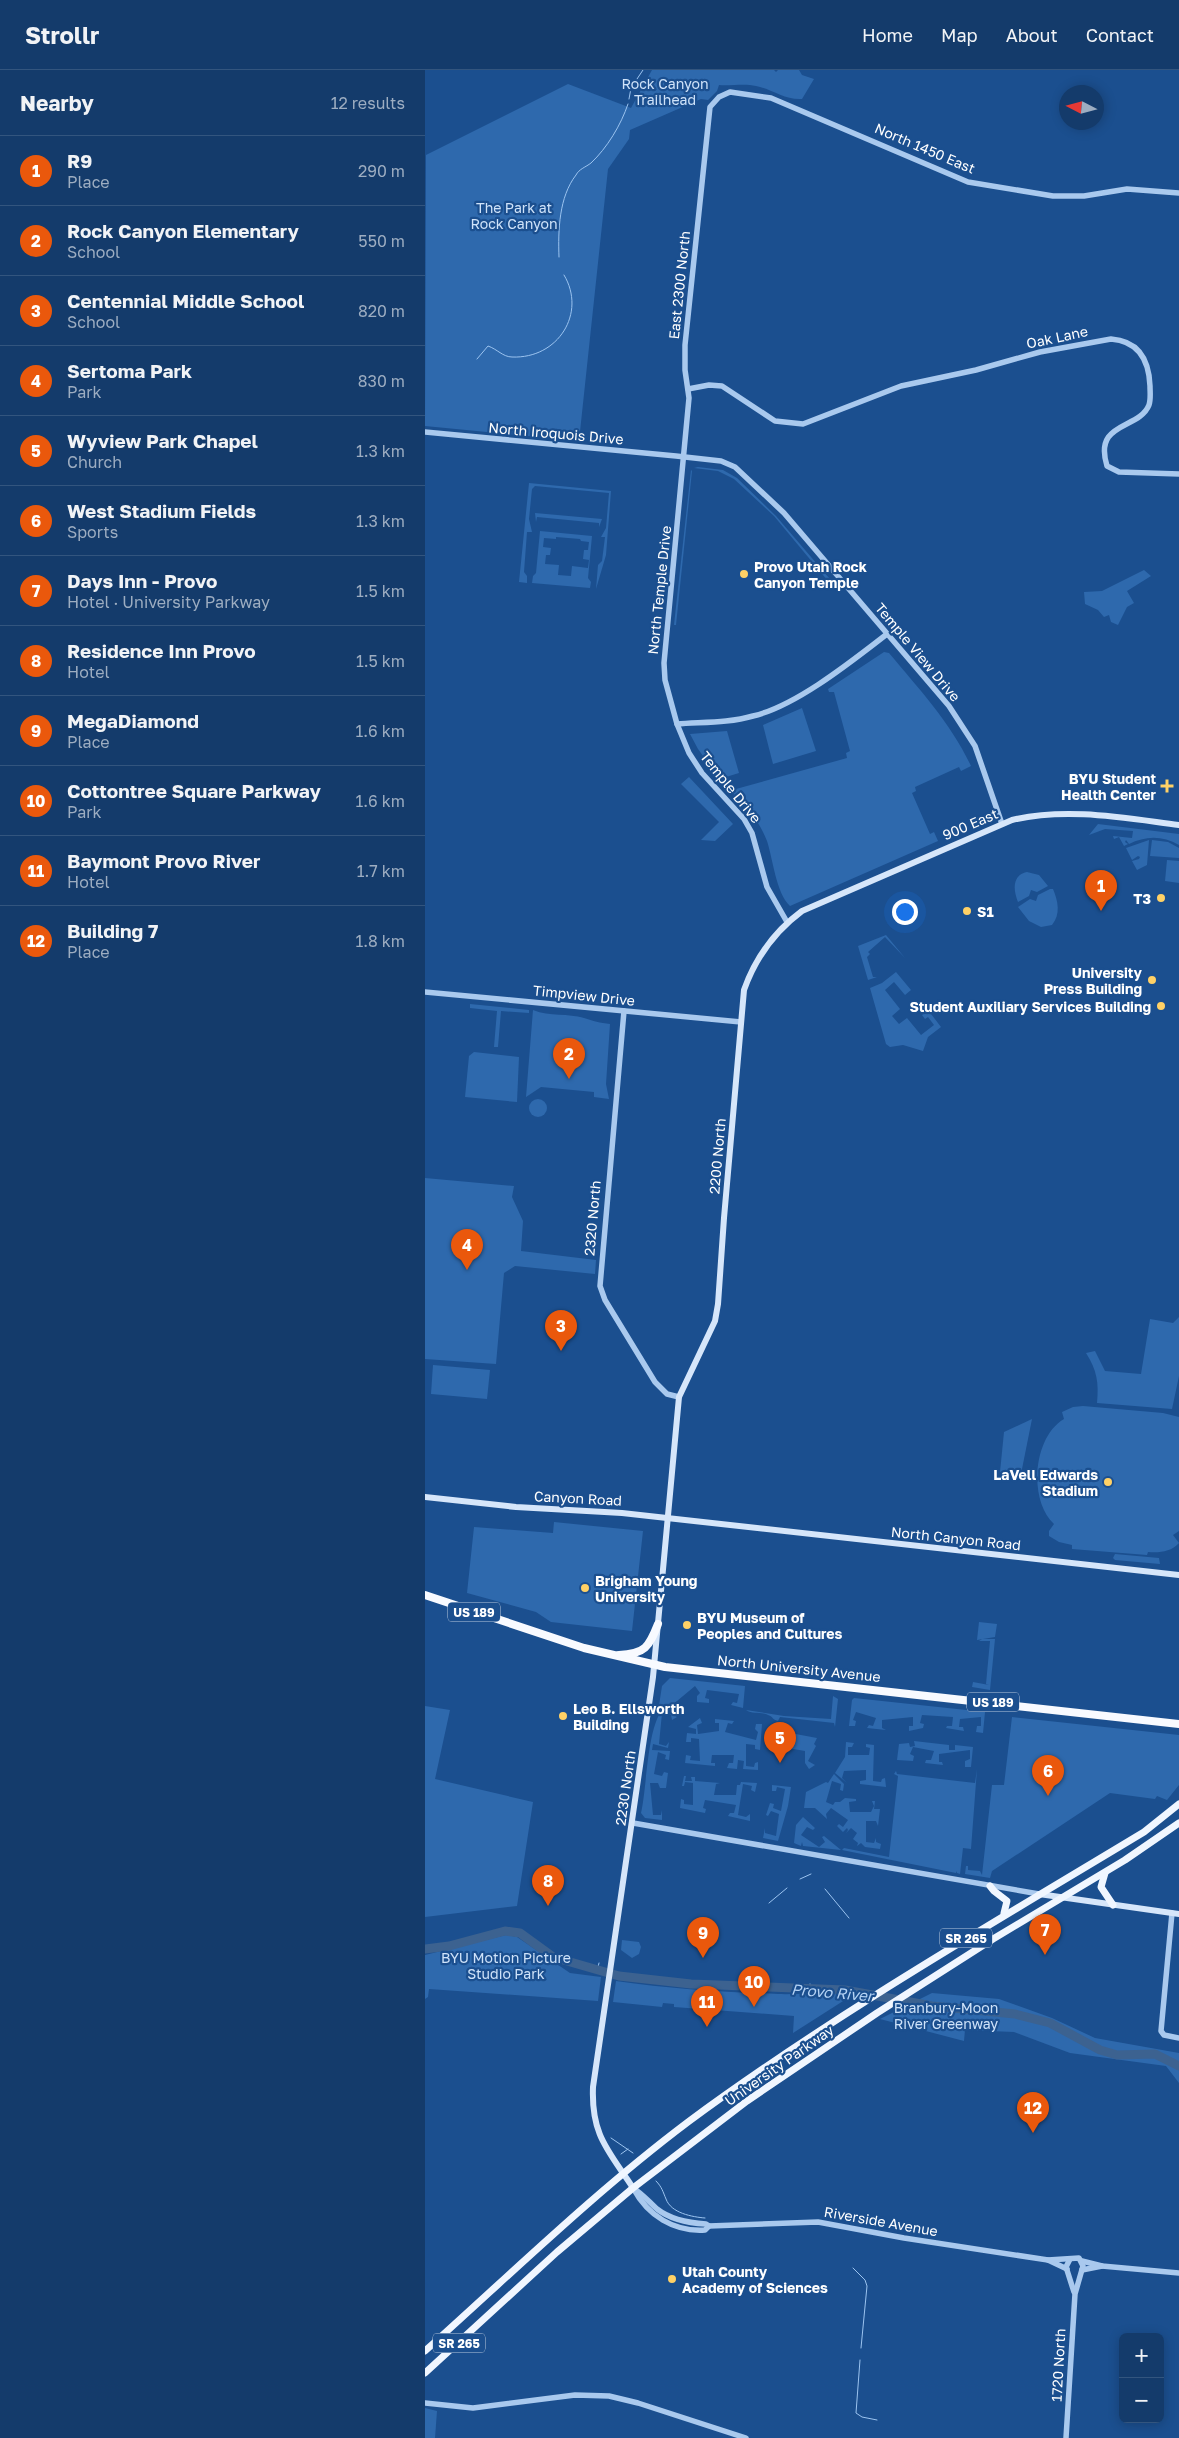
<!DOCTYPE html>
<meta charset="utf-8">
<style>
body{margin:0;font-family:"Golos Text",sans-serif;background:#1d4271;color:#f1f3f6}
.controls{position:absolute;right:15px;bottom:15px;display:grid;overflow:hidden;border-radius:8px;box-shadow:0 2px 12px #0003}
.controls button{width:45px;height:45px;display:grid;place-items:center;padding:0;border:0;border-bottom:1px solid #33557e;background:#143b6b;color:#f1f3f6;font:25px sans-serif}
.compass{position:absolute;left:634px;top:15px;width:45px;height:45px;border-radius:50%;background:#143b6b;box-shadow:0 2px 12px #0003;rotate:276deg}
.you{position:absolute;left:479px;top:841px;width:18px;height:18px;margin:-12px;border:4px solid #fff;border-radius:50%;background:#1a73e8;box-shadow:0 0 0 8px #1a73e833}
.badge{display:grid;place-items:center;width:32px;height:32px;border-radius:50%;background:#ea580c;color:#fff;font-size:16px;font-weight:700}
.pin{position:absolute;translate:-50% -41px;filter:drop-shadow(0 1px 2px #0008)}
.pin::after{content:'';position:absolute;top:26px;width:18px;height:15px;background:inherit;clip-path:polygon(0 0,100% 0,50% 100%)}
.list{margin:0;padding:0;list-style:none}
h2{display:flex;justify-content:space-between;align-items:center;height:65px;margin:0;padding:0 20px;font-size:21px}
h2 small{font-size:16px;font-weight:400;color:#9dadc1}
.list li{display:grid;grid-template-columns:32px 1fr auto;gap:15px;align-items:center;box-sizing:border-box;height:70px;padding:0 20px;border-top:1px solid #33557e}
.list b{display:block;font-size:19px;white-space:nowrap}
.list p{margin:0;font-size:16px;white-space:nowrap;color:#9dadc1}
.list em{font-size:16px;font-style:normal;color:#9dadc1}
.map{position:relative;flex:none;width:754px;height:2368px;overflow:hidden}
header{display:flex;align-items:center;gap:30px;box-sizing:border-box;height:70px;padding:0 25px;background:#143b6b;border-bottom:1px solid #33557e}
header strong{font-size:24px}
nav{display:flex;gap:28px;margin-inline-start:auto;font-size:18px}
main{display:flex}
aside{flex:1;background:#143b6b}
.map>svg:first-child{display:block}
</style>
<header>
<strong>Strollr</strong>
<nav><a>Home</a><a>Map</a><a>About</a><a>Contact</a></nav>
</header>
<main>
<aside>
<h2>Nearby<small>12 results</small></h2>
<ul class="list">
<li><span class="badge">1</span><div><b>R9</b><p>Place</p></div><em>290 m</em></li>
<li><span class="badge">2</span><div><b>Rock Canyon Elementary</b><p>School</p></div><em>550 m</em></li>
<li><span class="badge">3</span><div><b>Centennial Middle School</b><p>School</p></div><em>820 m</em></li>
<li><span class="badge">4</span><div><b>Sertoma Park</b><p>Park</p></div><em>830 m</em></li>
<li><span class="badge">5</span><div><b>Wyview Park Chapel</b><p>Church</p></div><em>1.3 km</em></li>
<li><span class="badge">6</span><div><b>West Stadium Fields</b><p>Sports</p></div><em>1.3 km</em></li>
<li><span class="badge">7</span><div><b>Days Inn - Provo</b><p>Hotel · University Parkway</p></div><em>1.5 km</em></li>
<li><span class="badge">8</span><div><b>Residence Inn Provo</b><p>Hotel</p></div><em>1.5 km</em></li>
<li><span class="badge">9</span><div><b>MegaDiamond</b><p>Place</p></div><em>1.6 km</em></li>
<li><span class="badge">10</span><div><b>Cottontree Square Parkway</b><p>Park</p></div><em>1.6 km</em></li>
<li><span class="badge">11</span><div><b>Baymont Provo River</b><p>Hotel</p></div><em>1.7 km</em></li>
<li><span class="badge">12</span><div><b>Building 7</b><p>Place</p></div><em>1.8 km</em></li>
</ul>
</aside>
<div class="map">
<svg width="754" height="2368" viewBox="0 0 754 2368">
<rect width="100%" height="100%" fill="#1b4f8f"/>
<g fill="#2e69ad" fill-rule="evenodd">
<path d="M227,0H349L351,2L353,0H374L377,5L389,9L377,29C359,30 347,19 331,16C320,13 306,16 294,15L292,21L283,30L276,29L205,60L204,69L183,99L154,371L0,356L1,85L143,14L206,38Z"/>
<path d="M273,397L298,400L312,408L351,446L404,508L403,511L349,446L309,409L293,401L269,398Z"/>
<path d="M266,400L267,401L251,555H249Z"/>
<path d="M104,413L186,421L181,485L171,519L173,495L177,491L180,467H176L181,458L184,423L110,416L107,419L104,449L107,462H102L99,502L102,506V513L94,512Z"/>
<path d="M110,443L177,449L174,457V453L112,447L111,452Z"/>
<path d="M115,461L167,466L163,508L166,512L165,518L107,513L108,506L111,503ZM131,467L155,469L156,471L164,472L163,480H159L158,489L164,490L163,498L147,496L146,506L133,505L134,495L120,494L121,485H125L126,478L118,477L119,468L131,469Z"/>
<path d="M719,500L726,506L702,521L709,533L702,537L693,555L686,552L684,545L679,547L673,540L660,534L659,522L677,521Z"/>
<path d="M459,582L464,583C494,619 526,653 546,696L536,701L534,697L490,717L491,721L487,723L505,764L509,762L513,771L365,836C351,823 348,789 342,771C334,750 320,734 303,719L309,716L311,719L422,688L421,683L425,681L409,622H404L403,619Z"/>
<path d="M377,638L391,681L348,694L338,655Z"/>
<path d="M302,661L314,703L301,707L302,711L299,715L273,679L265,664Z"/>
<path d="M264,707L308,754L290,771L276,770L294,752L256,714Z"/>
<path d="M673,754L754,764V775C737,765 720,766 704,774L701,770L700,772L703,774L699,776L694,767L689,769L688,766L707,768L708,761L680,759L664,765Z"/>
<path d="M724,770L722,795L712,800L707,791L714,789L715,787L713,786L707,790L701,778Z"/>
<path d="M727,770L743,772L754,778V788L725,786Z"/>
<path d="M742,790L754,791V813L740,811Z"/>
<path d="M602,802L614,805L623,816L612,822L606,820L604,826L593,832C588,820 587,805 602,802Z"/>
<path d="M625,819H628C633,831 636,844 627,855L616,857L604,851L593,837L605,829L611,831L613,825Z"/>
<path d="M461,865L480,888L460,867L443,882L445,884L442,887L448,907H452L443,910L433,876Z"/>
<path d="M471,902L486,920L480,925L469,912L460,920L475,939L467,946L474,954L482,948L496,965L509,955L503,947L500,949L497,945L503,940L516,957L503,967L498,981L478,975L465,977L461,974L445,918L457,913Z"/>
<path d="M45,934L104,940V943L76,941L73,977H69L72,941L45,938Z"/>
<path d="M108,940C125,947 143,943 159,948C168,951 175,953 185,954L181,1014L184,1029L169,1027V1022L116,1017L101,1027Z"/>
<path d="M49,982L94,987L92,1032L40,1027L44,986Z"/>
<circle cx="113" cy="1038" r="9"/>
<path d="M0,1108L89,1116L87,1127L98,1151L96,1181L171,1190L170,1204L90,1196L79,1203L71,1294L0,1289Z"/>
<path d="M754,1247V1306L747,1339L672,1333C674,1313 672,1300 661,1283L670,1281L680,1301L716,1304L725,1249L748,1253Z"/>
<path d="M8,1295L65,1300L62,1329L6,1324Z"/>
<path d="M658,1336L738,1343L754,1347V1461L748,1465L754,1473C746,1482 734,1483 723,1482L722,1485L647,1479V1475L634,1472L624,1466V1461L629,1454C603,1430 608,1367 639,1349L637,1342L648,1337Z"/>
<path d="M607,1349L596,1404L575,1402L579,1362Z"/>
<path d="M129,1452L218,1461L207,1561L126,1552L111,1542L42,1523L49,1457L128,1463Z"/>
<path d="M690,1484L734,1488L735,1494L690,1490L688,1488Z"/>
<path d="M554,1552L572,1554L570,1567L552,1570Z"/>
<path d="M557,1569H570L565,1620L547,1617L548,1612L564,1615L561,1614L565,1571H554Z"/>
<path d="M245,1608L320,1616L318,1638L306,1635L308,1632L312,1633L314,1624L282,1620L280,1628L284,1629V1633L272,1632V1626L275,1623L270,1616L246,1636L250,1643L255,1642L251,1645L239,1637L233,1642L237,1616Z"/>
<path d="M408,1626L413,1629L410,1657L409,1653L355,1647L353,1651C346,1649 349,1647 343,1645C336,1641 328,1645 321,1640L359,1646L406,1649Z"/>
<path d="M429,1628L560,1642L558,1663L551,1662L552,1656H556V1647L535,1649L534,1657H538L539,1661L521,1658L522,1656H527L528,1647L497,1645L495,1653L499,1654L498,1658L484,1661V1656H488V1647L457,1650V1658L461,1660L442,1658L444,1655L448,1656L451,1648L431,1642L428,1650L431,1651L430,1656H424L427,1630Z"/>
<path d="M0,1636L25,1640L10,1709L108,1732L92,1836L0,1847Z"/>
<path d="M239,1638L252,1647L247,1650L246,1645L237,1643L234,1674L241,1676L244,1672L243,1678L228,1674L227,1680L245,1681L244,1690L240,1689L241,1685L233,1682L229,1704L237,1706L239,1702L243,1703L241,1718H235L233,1713H225L228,1745H236L237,1740V1750L220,1748L216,1743C222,1718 222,1654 239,1638Z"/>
<path d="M587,1647L754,1665V1715L742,1730L732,1726L730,1729L685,1723L567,1801L565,1808L540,1804L541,1796H543V1800L555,1801L557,1805L567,1715H579Z"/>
<path d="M275,1648L277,1653L272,1655L273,1664L294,1661V1653H290V1649L309,1651L307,1654L303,1653L300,1662L331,1670L333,1662L330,1659L331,1654H337L335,1680L330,1679V1675L321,1674V1696L329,1697L330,1693L333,1692V1700L318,1699L319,1691L313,1690L312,1699L302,1698L304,1693H308L309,1685H287L286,1693H290V1696L260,1693L261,1685L266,1686L265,1690L275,1691L274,1669L266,1668V1672H261L262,1663L271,1664V1659L263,1657Z"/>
<path d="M360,1662L392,1668L389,1674L391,1676L383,1691L390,1695L384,1699L380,1693V1681L351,1676L352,1663Z"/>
<path d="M489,1671L524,1675V1680H530V1675L548,1677L546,1697H540V1691L545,1689V1680L514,1684V1692H517L518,1695L500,1693L501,1690H506L509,1681L488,1677L485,1684L489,1686L488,1691L472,1690L474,1674L484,1673L485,1677L490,1676Z"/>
<path d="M421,1672L429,1673L427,1677H423V1685H444L445,1678L441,1677V1674L449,1675L448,1711L456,1712L457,1709L460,1708L461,1717L435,1714V1711L441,1710V1700L419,1701L417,1708L422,1713L410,1703L420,1687Z"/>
<path d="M552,1699L546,1779L538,1778L535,1804L532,1803V1801L531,1803L417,1780L419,1778L464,1787L473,1706L469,1704L471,1701L472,1704L550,1713Z"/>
<path d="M409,1704L419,1714L418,1721L415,1720L416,1714L407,1711L401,1732L408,1735L410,1732H415L420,1728L431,1729V1731L424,1732L425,1742H446L449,1736L447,1731H450L449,1739H455L453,1756L451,1751H441V1772L449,1773L451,1768V1772L456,1774L455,1779L440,1777L436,1773L432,1776L433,1773L428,1769L432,1763L426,1758L421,1763L423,1760L422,1758L418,1762L412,1756L414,1754L418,1757L423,1750L406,1738L401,1744L402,1749L390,1738H379L381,1722L401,1712L403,1713Z"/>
<path d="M259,1706H261L260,1711H267L266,1707H270V1711L295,1713L291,1714L289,1725H311L312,1715H315L316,1712L332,1713L330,1722L326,1720L327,1716L318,1714L313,1745L321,1747L325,1744V1751L303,1746L305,1743H309L311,1735L280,1730L278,1738L281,1739L280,1743L255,1738L256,1729L259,1730V1734L268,1735V1713L260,1712L259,1716H257Z"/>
<path d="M347,1715L366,1717L363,1736L353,1771L338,1768L340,1758V1763L351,1766L354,1744L346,1741L343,1746L341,1745L345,1733L349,1734L348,1738L356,1741L360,1719L352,1717L351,1721H347Z"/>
<path d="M378,1747L390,1758L388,1760L382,1757L376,1765L394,1777L400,1772L397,1767L399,1766L416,1780L378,1776L377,1772L376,1776L369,1773L371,1755Z"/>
<path d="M81,1865L92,1867L145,1903L176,1907L173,1931L4,1919L3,1927L0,1929V1885Z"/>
<path d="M197,1870L214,1872L216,1877L214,1884L207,1888L196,1880Z"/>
<path d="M191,1911C245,1919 299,1922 353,1924C377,1925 402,1920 426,1926L368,1963L369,1946L249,1937V1934L238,1933L237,1937L188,1932Z"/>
<path d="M507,1923L574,1929L627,1948L670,1968L754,1983V2013L741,1996L645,1983L589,1962L540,1960L539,1971L455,1949Z"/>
<path d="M0,2338L12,2341L10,2368H0Z"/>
</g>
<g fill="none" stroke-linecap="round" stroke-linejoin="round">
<g stroke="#9cc4f0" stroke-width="1">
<path d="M204,29L206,18L218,0"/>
<path d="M134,187C133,160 134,127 151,105C154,99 161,97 166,93C182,78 196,55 203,34"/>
<path d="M52,289L63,276C72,279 78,287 87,287C133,289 162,243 139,205"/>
<path d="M375,1809L386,1804"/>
<path d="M400,1819L424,1848"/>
<path d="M344,1833L362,1818"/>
<path d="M172,1901L174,1893"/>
<path d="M385,1925V1914"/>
<path d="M186,2068L208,2083"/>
<path d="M196,2084L203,2079"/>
<path d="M231,2111C237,2117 238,2122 241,2129C246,2143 267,2147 280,2148"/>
<path d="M428,2198L440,2210L442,2216L436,2278"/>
<path d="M435,2290L431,2343L437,2347L452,2350"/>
</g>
<path stroke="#3c6290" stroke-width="9" d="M0,1879L24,1876L80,1861L95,1863L128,1887L194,1906L266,1914L420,1920L507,1936L590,1944L625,1953L675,1980L692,1985L730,1984L754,1996"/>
<g stroke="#a9c9ee" stroke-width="5.5">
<path d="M263,319L284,315L297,316L350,351L378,354L476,316L551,300L615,282L686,269C714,271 724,290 725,316C725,322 726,329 724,335C714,360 668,351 682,396L694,402L754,404"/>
<path d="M0,362L251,386L296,391L310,397L359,443L524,636L550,676L577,754"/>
<path d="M252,654C277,652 304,653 328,646C371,636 427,591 462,564"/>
<path d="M362,852L342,817L327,763L319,749L277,703L264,683L252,654L240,610L239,593L264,328L260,300V275L285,37L294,27L305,22L346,28L543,112L628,126H659L702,119L754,123"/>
<path d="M0,922L316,952"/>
<path d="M199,941L175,1216L180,1230L230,1312L242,1324L254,1327"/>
<path d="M208,1753L614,1824"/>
<path d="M747,1843L736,1961L739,1965L754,1968"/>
<path d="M208,2118C218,2124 224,2132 232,2139C246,2150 264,2153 281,2154L284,2156L393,2152L479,2168L623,2190L654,2188L658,2196L650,2224L641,2368"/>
<path d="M208,2118C223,2146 249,2162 280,2160L284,2156"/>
<path d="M645,2189L641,2197L649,2222"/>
<path d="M623,2190L642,2199"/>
<path d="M657,2191L677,2196L754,2203"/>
<path d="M657,2200L677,2196"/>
<path d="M0,2333L48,2338L150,2325L184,2326L213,2333L321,2368"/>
</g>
<g stroke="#d6e6fa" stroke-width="6">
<path d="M0,1427L91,1437L197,1443L754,1505"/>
<path d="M614,1824L754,1844"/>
<path d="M208,2118C184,2081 166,2066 168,2017L228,1607L254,1327L290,1251L293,1234L299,1148L319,920C330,889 350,861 377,841L587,750C642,737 699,748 754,755"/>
</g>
<g stroke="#f0f6ff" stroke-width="7">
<path d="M680,1803L676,1817L688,1835"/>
<path d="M565,1816L569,1821L582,1831L579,1843"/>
<path d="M0,2281C87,2203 170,2122 263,2052C408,1945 565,1855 719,1762L754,1734"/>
<path d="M0,2303L132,2182L208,2118L322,2031L452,1943L568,1869L700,1790L754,1753"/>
</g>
<g stroke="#f8faff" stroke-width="8">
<path d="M0,1525L159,1578L240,1597L754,1654"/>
<path d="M194,1585C220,1584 224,1577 233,1554"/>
</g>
</g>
<g fill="#ffd166" stroke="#1b4f8f" stroke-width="2">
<circle cx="319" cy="504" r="5"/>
<path d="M739.5 708.5h5v5h5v5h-5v5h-5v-5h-5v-5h5z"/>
<circle cx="736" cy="828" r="5"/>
<circle cx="542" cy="841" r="5"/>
<circle cx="727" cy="910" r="5"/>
<circle cx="736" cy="936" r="5"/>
<circle cx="683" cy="1412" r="5"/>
<circle cx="160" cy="1518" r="5"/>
<circle cx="262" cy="1555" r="5"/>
<circle cx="138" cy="1646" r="5"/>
<circle cx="247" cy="2209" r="5"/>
</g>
<g text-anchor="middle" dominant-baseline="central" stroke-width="4.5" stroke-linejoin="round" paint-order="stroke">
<g fill="#1b4f8f" stroke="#bbcadd" stroke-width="1">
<rect x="23" y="1532.5" width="52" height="19" rx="4"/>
<rect x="542" y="1622.5" width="52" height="19" rx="4"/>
<rect x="515" y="1858.5" width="52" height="19" rx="4"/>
<rect x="8" y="2263.5" width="52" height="19" rx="4"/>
</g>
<g font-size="12" font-weight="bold" fill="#fff">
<text x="49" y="1542">US 189</text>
<text x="568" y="1632">US 189</text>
<text x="541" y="1868">SR 265</text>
<text x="34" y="2273">SR 265</text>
</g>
<g font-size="14" fill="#cfe3fa" stroke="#1b4f8f">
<text x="240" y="13">Rock Canyon<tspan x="240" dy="16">Trailhead</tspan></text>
<text x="89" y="137">The Park at<tspan x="89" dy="16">Rock Canyon</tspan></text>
<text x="81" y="1887">BYU Motion Picture<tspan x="81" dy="16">Studio Park</tspan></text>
<text x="521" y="1937">Branbury-Moon<tspan x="521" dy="16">River Greenway</tspan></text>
</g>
<g font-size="14" fill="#fff" stroke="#1b4f8f">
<text transform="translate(500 78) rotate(23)">North 1450 East</text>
<text transform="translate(254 215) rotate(-84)">East 2300 North</text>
<text transform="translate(632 267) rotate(-12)">Oak Lane</text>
<text transform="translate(131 363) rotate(5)">North Iroquois Drive</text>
<text transform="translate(234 520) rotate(-84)">North Temple Drive</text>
<text transform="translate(493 582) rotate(50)">Temple View Drive</text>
<text transform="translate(306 717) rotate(51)">Temple Drive</text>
<text transform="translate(545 754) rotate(-23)">900 East</text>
<text transform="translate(159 925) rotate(6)">Timpview Drive</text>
<text transform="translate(292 1086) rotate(-85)">2200 North</text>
<text transform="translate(167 1148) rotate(-85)">2320 North</text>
<text transform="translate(153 1428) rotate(3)">Canyon Road</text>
<text transform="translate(531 1468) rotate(6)">North Canyon Road</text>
<text transform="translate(374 1598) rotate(6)">North University Avenue</text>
<text transform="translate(200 1718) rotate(-82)">2230 North</text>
<text transform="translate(354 1995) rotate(-35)">University Parkway</text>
<text transform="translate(456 2151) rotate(10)">Riverside Avenue</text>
<text transform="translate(633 2295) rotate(-87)">1720 North</text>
</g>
<g font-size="14" font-weight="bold" fill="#fff" stroke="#1b4f8f" text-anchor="start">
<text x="329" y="496">Provo Utah Rock<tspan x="329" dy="16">Canyon Temple</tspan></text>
<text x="731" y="708" text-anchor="end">BYU Student<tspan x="731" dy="16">Health Center</tspan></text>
<text x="726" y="828" text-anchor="end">T3</text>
<text x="552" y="841">S1</text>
<text x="717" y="902" text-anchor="end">University<tspan x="717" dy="16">Press Building</tspan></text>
<text x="726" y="936" text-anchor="end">Student Auxiliary Services Building</text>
<text x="673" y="1404" text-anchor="end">LaVell Edwards<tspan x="673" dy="16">Stadium</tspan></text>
<text x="170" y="1510">Brigham Young<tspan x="170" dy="16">University</tspan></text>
<text x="272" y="1547">BYU Museum of<tspan x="272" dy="16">Peoples and Cultures</tspan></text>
<text x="148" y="1638">Leo B. Ellsworth<tspan x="148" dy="16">Building</tspan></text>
<text x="257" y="2201">Utah County<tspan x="257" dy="16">Academy of Sciences</tspan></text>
</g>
<g font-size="15" font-style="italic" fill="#b5d3f5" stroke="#1b4f8f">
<text transform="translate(407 1922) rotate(5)">Provo River</text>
</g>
</g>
</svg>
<div class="controls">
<button>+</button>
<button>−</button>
</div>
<svg class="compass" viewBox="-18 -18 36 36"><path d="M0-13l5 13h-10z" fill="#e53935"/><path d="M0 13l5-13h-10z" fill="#9dadc1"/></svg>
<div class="you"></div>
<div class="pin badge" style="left:676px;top:841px">1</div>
<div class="pin badge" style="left:144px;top:1009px">2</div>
<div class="pin badge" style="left:136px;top:1281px">3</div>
<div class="pin badge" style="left:42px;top:1200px">4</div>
<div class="pin badge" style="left:355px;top:1693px">5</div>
<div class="pin badge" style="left:623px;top:1726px">6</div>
<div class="pin badge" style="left:620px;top:1885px">7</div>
<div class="pin badge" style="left:123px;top:1836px">8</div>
<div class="pin badge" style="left:278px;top:1888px">9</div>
<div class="pin badge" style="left:329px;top:1937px">10</div>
<div class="pin badge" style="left:282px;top:1957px">11</div>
<div class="pin badge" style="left:608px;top:2063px">12</div>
</div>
</main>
